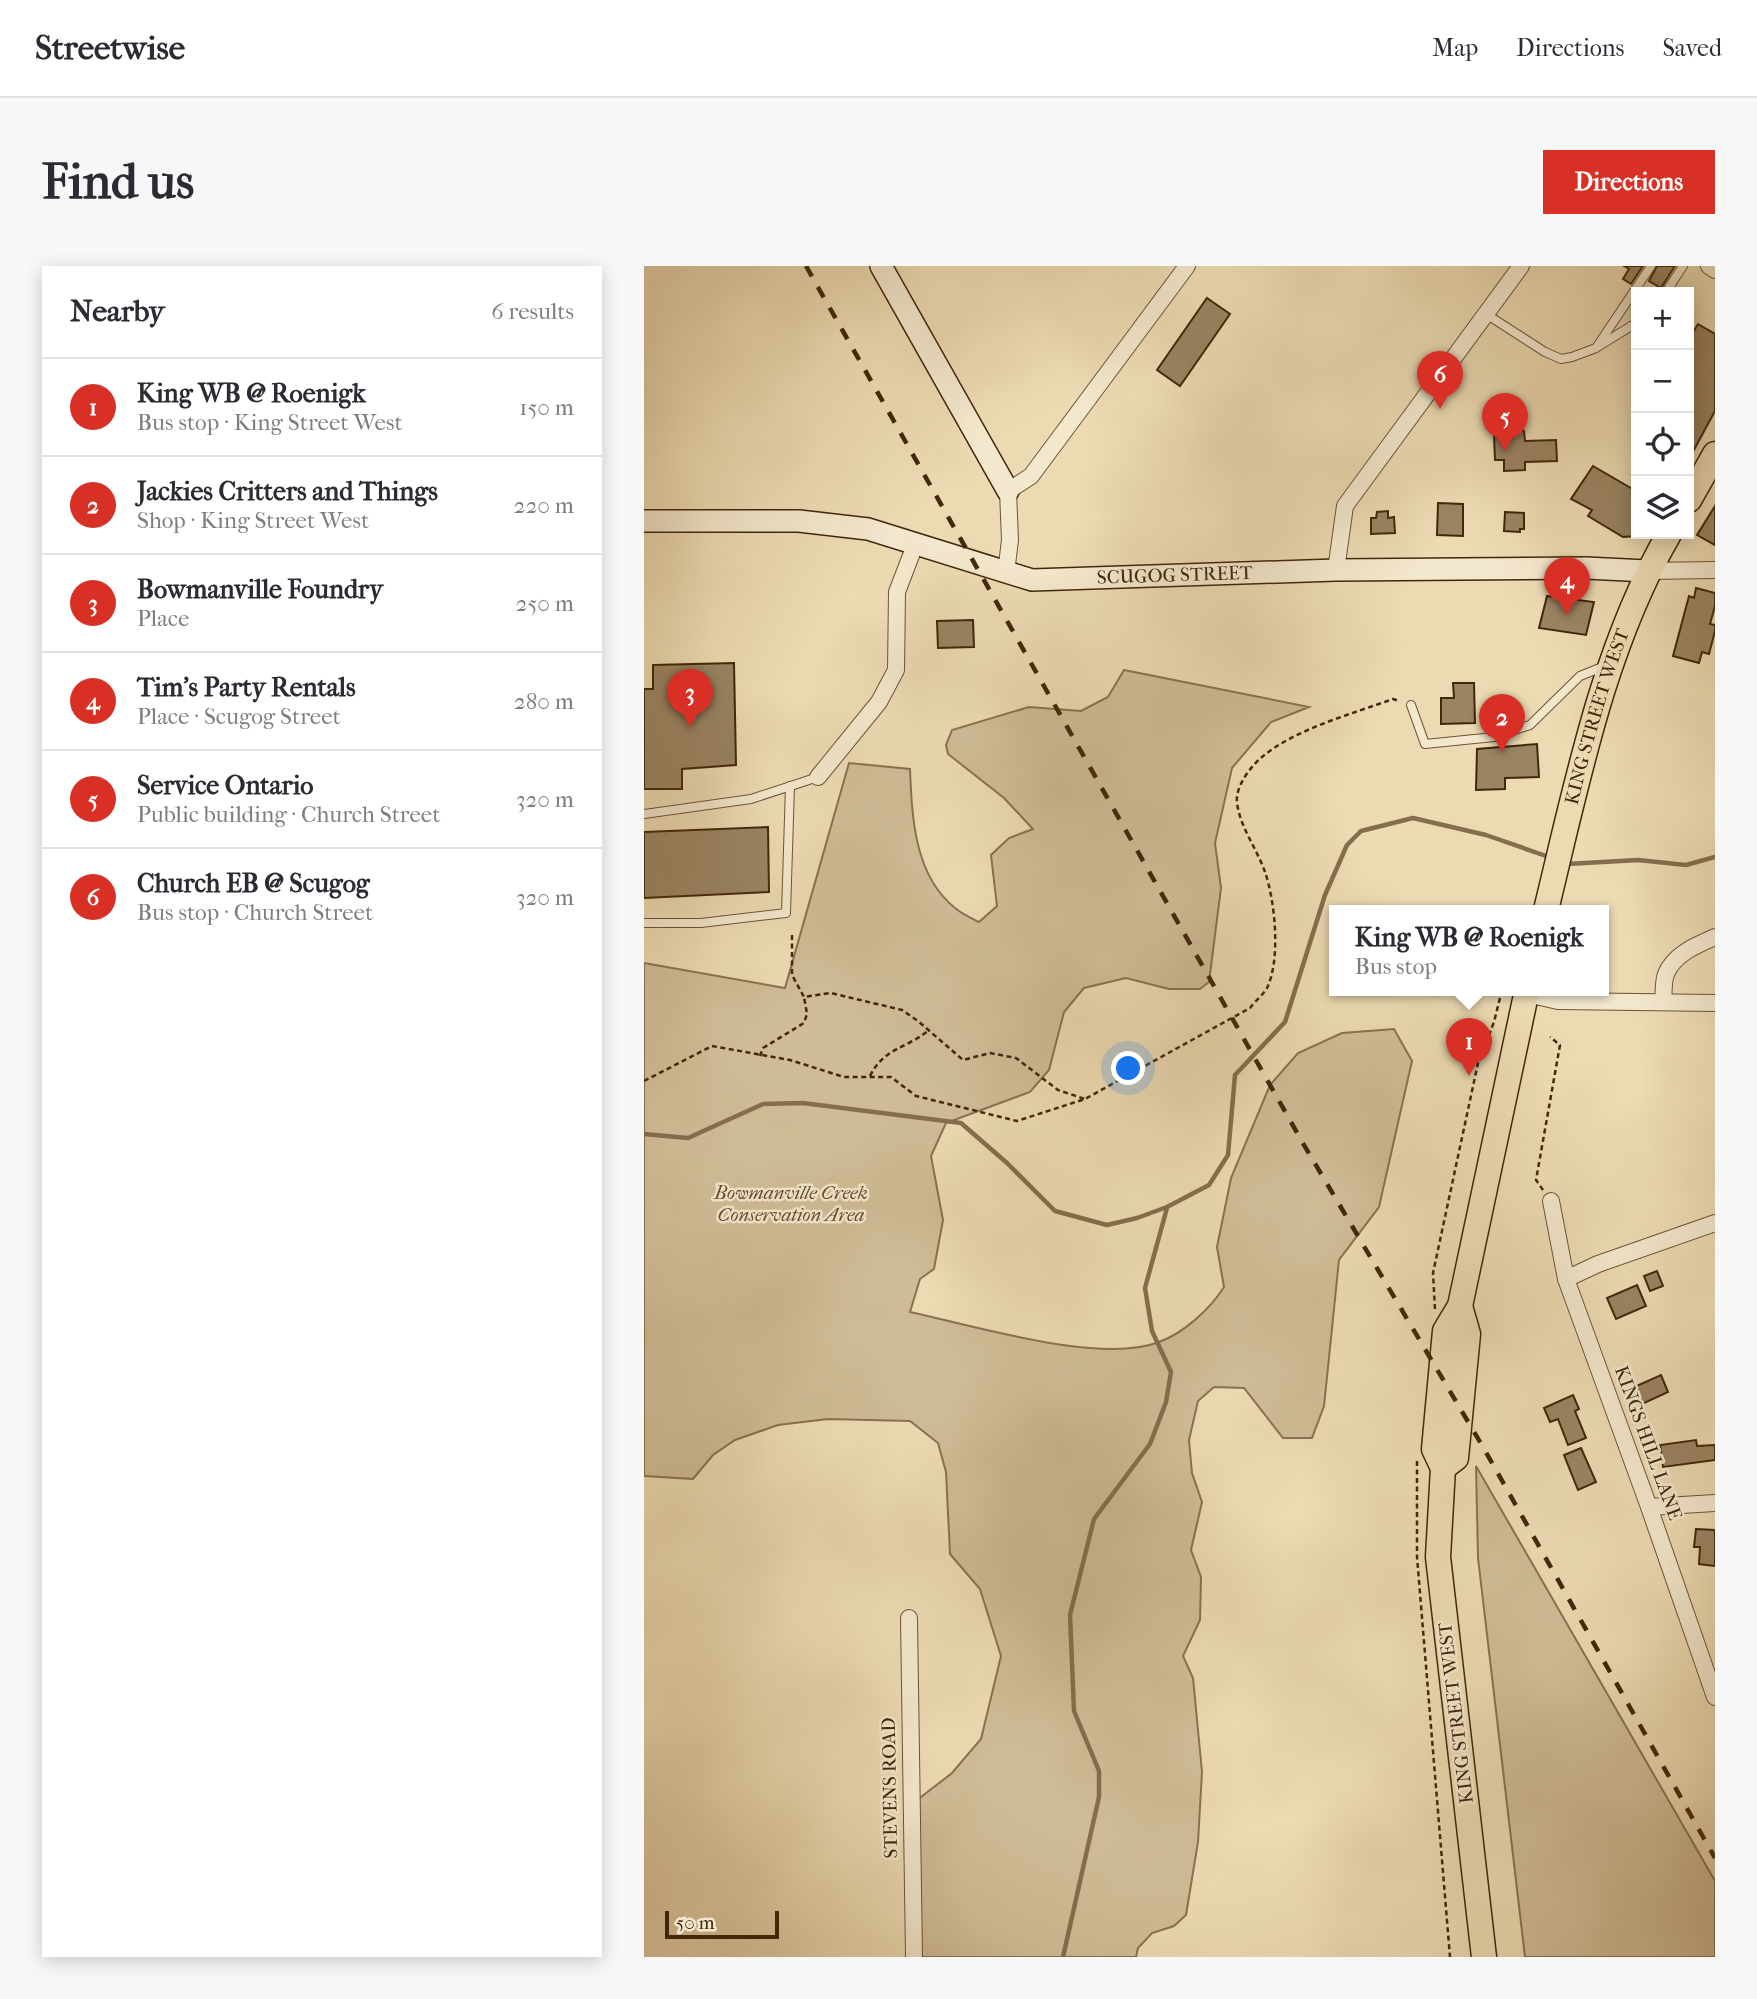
<!DOCTYPE html>
<meta charset="utf-8">
<style>
body{margin:0;font-family:"IM FELL French Canon",serif;background:#f7f7f7;color:#2b2b33}
.controls{position:absolute;right:21px;top:21px;display:grid;overflow:hidden;border-radius:0px;box-shadow:0 4px 18px #0003}
.controls button{width:63px;height:63px;display:grid;place-items:center;padding:0;border:0;border-bottom:2px solid #e1e1e2;background:#fff;color:#2b2b33;font:35px sans-serif}
.scale{position:absolute;left:21px;bottom:18px;width:114px;box-sizing:border-box;padding-left:7px;border:4px solid #42270b;border-top:0;font-size:19px;line-height:24px;white-space:nowrap;color:#42270b;-webkit-text-stroke:5px #f3e7cd;paint-order:stroke}
.you{position:absolute;left:485px;top:803px;width:24px;height:24px;margin:-18px;border:5px solid #fff;border-radius:50%;background:#1a73e8;box-shadow:0 0 0 10px #1a73e833}
.badge{display:grid;place-items:center;width:46px;height:46px;border-radius:50%;background:#d93025;color:#fff;font-size:23px;font-weight:700}
.pin{position:absolute;translate:-50% -58px;filter:drop-shadow(0 2px 4px #0008)}
.pin::after{content:'';position:absolute;top:37px;width:24px;height:21px;background:inherit;clip-path:polygon(0 0,100% 0,50% 100%)}
.popup{position:absolute;left:685px;top:639px;width:280px;height:91px;box-sizing:border-box;display:grid;place-content:center;border-radius:0px;background:#fff;filter:drop-shadow(0 2px 5px #0005);font-size:23px;white-space:nowrap;color:#7c7c81}
.popup b{font-size:26px;color:#2b2b33}
.popup::after{content:'';position:absolute;left:50%;top:100%;margin-left:-14px;border:14px solid transparent;border-top-color:#fff}
.list{margin:0;padding:0;list-style:none}
h2{display:flex;justify-content:space-between;align-items:center;height:91px;margin:0;padding:0 28px;font-size:30px}
h2 small{font-size:23px;font-weight:400;color:#7c7c81}
.list li{display:grid;grid-template-columns:46px 1fr auto;gap:21px;align-items:center;box-sizing:border-box;height:98px;padding:0 28px;border-top:2px solid #e1e1e2}
.list b{display:block;font-size:26px;white-space:nowrap}
.list p{margin:0;font-size:23px;white-space:nowrap;color:#7c7c81}
.list em{font-size:23px;font-style:normal;color:#7c7c81}
.icon{flex:none;width:38px;height:38px;fill:none;stroke:currentColor;stroke-width:2;stroke-linecap:round;stroke-linejoin:round}
.map{position:relative;flex:none;width:1071px;height:1691px;overflow:hidden;border-radius:0px}
header{display:flex;align-items:center;gap:42px;box-sizing:border-box;height:98px;padding:0 35px;background:#fff;border-bottom:2px solid #e1e1e2}
header strong{font-size:33px}
nav{display:flex;gap:38px;margin-inline-start:auto;font-size:24px}
.intro{display:flex;align-items:center;justify-content:space-between;box-sizing:border-box;height:168px;padding:0 42px}
h1{margin:0;font-size:49px}
.button{padding:18px 32px;border-radius:0px;background:#d93025;color:#fff;font-size:24px;font-weight:700}
main{display:flex;gap:42px;padding:0 42px}
aside{flex:1;background:#fff;border-radius:0px;box-shadow:0 4px 18px #0003}
.map>svg:first-child{display:block}
</style>
<header>
<strong>Streetwise</strong>
<nav><a>Map</a><a>Directions</a><a>Saved</a></nav>
</header>
<div class="intro"><h1>Find us</h1><a class="button">Directions</a></div>
<main>
<aside>
<h2>Nearby<small>6 results</small></h2>
<ul class="list">
<li><span class="badge">1</span><div><b>King WB @ Roenigk</b><p>Bus stop · King Street West</p></div><em>150 m</em></li>
<li><span class="badge">2</span><div><b>Jackies Critters and Things</b><p>Shop · King Street West</p></div><em>220 m</em></li>
<li><span class="badge">3</span><div><b>Bowmanville Foundry</b><p>Place</p></div><em>250 m</em></li>
<li><span class="badge">4</span><div><b>Tim's Party Rentals</b><p>Place · Scugog Street</p></div><em>280 m</em></li>
<li><span class="badge">5</span><div><b>Service Ontario</b><p>Public building · Church Street</p></div><em>320 m</em></li>
<li><span class="badge">6</span><div><b>Church EB @ Scugog</b><p>Bus stop · Church Street</p></div><em>320 m</em></li>
</ul>
</aside>
<div class="map">
<svg width="1071" height="1691" viewBox="0 0 1071 1691">
<rect width="100%" height="100%" fill="#ecdab2"/>
<filter id="stains"><feTurbulence type="fractalNoise" baseFrequency=".00286" numOctaves="4"/><feColorMatrix values="0 0 0 0 .2 0 0 0 0 .09 0 0 0 0 .02 0 0 0 .5 -.17"/></filter>
<radialGradient id="worn" r=".72"><stop offset=".6" stop-color="#630" stop-opacity="0"/><stop offset="1" stop-color="#630" stop-opacity=".3"/></radialGradient>
<g fill="#cfbc96" stroke="#887250" stroke-width="2">
<path d="M480,404L665,441L627,456L588,502L571,577L577,622L565,716L556,723H525L482,712L440,722L420,746L405,804L386,826L302,857L287,890L299,954L290,1003L276,1013L266,1046C328,1059 457,1099 515,1076C540,1067 566,1043 580,1021L573,981L587,912L626,819L654,787L698,767L750,763L768,795L735,941L695,994L680,1140L668,1172H639L600,1122L570,1121L554,1135L545,1174L548,1207L558,1236L547,1284L557,1311L556,1354L539,1390L549,1412L558,1506L554,1576L542,1649L530,1660L508,1667L494,1682L492,1691H273L268,1538L308,1507L337,1473L357,1390L336,1323L306,1288L302,1206L294,1177L266,1155L184,1153L134,1159L91,1174L69,1189L49,1213L0,1210V697L141,722L205,497L266,503C268,551 270,609 311,642C318,648 327,652 335,656L353,640L347,589L365,572L389,563L360,532L304,488L302,479L308,464L385,441L437,445L464,431Z"/>
<path d="M832,1200L1071,1615V1691H881L834,1292Z"/>
</g>
<g fill="none" stroke-linecap="round" stroke-linejoin="round">
<g stroke="#856e4d" stroke-width="4.5">
<path d="M923,598L994,594L1042,599L1071,591"/>
<path d="M0,868L44,872L119,838L159,837L317,857L363,897L411,945L463,959L493,952L523,941L565,919L584,889L591,809L641,756L681,629L703,579L717,565L769,552L842,569L905,591"/>
<path d="M419,1691L455,1531V1505L430,1445L426,1349L450,1253L506,1178L522,1136L527,1106L508,1065L501,1022L523,942"/>
</g>
</g>
<g fill="#9a8462" stroke="#42270b" stroke-width="2">
<path d="M980,0H999L987,18L979,13L985,3Z"/>
<path d="M1013,0H1031L1017,22L1005,15Z"/>
<path d="M563,32L586,48L536,120L513,104Z"/>
<path d="M1054,58L1071,68V145L1045,193V73Z"/>
<path d="M858,160H868L880,165L881,175L912,174L913,195L881,196V204L860,205V194H851L850,169H859Z"/>
<path d="M949,200L992,225V270L979,271L944,250L948,244L927,233Z"/>
<path d="M794,237L819,238V270L793,269Z"/>
<path d="M1071,240V279L1053,269Z"/>
<path d="M744,245V252L750,251L751,267L727,268V252H732L733,246Z"/>
<path d="M861,246L880,247V263H876V266L860,265Z"/>
<path d="M1052,322L1071,327V340L1066,358L1071,359V365L1065,388L1058,386L1055,397L1029,390L1045,330L1050,332Z"/>
<path d="M903,330L950,336L942,369L895,362Z"/>
<path d="M329,354L330,381L294,382L293,355Z"/>
<path d="M90,397L92,499L38,503V523H0V423H9V399Z"/>
<path d="M809,417H830L831,457L797,458V432H810Z"/>
<path d="M893,478L895,511L861,512V523L832,524L833,483Z"/>
<path d="M124,561L125,626L0,632V566Z"/>
<path d="M1013,1005L1019,1020L1006,1025L1000,1010Z"/>
<path d="M993,1019L1002,1040L972,1053L963,1032Z"/>
<path d="M1017,1109L1024,1126L996,1139L988,1122Z"/>
<path d="M929,1129L935,1143L931,1145L942,1172L924,1179L914,1153L906,1156L900,1142Z"/>
<path d="M1052,1174L1053,1180L1071,1179V1194L1019,1201L1016,1179Z"/>
<path d="M937,1182L952,1216L934,1224L920,1189Z"/>
<path d="M1052,1263L1071,1264V1300L1055,1298L1056,1281H1050Z"/>
</g>
<g fill="none" stroke-linecap="round" stroke-linejoin="round">
<defs>
<g id="lane">
<path d="M1022,26L1039,0"/>
<path d="M842,48L901,86L917,93L928,91L952,82L1007,0"/>
<path d="M955,80L992,57"/>
<path d="M767,439L781,478L850,471L886,459L936,410L961,400"/>
<path d="M0,548L107,533L174,511"/>
<path d="M0,657H57L142,647L146,520"/>
</g>
<g id="street">
<path d="M1065,0L1071,4"/>
<path d="M692,304L701,240L877,0"/>
<path d="M1003,305L1071,304"/>
<path d="M362,307L366,274L364,225L387,210L543,0"/>
<path d="M174,511L235,436L252,404L253,326L271,279"/>
<path d="M883,728L914,735L1071,737"/>
<path d="M1019,736C1020,727 1019,715 1022,708C1030,688 1053,679 1071,671"/>
<path d="M907,935L922,1013L1005,1241L1071,1431"/>
<path d="M922,1013L954,998L1071,957"/>
<path d="M1005,1241L1071,1237"/>
<path d="M265,1352L270,1691"/>
</g>
<g id="secondary">
<path d="M237,0L364,225"/>
<path id="s1" d="M0,255H155L224,263L388,314L692,304L942,302L1003,305"/>
</g>
<g id="primary">
<path d="M1045,234L1071,188"/>
<path id="s2" d="M902,644C933,517 959,382 1025,268"/>
<path d="M799,1202L812,1192L824,1068L816,1040"/>
<path d="M840,1691L794,1291L799,1202L790,1183L801,1065L816,1040L883,724"/>
</g>
</defs>
<use href="#lane" stroke="#6c5435" stroke-width="10"/>
<use href="#street" stroke="#6c5435" stroke-width="18"/>
<use href="#secondary" stroke="#42270b" stroke-width="24"/>
<use href="#primary" stroke="#42270b" stroke-width="27"/>
<g stroke="#42270b" stroke-width="2.5" stroke-dasharray="5 3.5" stroke-linecap="butt">
<path d="M148,669V709L160,731L187,727L258,744L274,755L319,794L346,787L372,792L414,824L441,833"/>
<path d="M116,790L119,782L160,757L163,748L160,731"/>
<path d="M226,810C240,782 261,783 284,765"/>
<path d="M0,815L68,780L146,794L200,811H247L272,830L373,855L441,833L606,742C611,735 619,729 623,722C637,693 631,635 621,606C613,583 596,561 593,537C591,521 606,501 618,491C651,463 708,448 749,433L755,435"/>
<path d="M899,924L892,914L916,779L906,771"/>
<path d="M791,1043L789,1007L834,797L850,756L858,724"/>
<path d="M773,1195V1291L806,1691"/>
</g>
<use href="#lane" stroke="#f3e7cd" stroke-width="8"/>
<use href="#street" stroke="#f3e7cd" stroke-width="16"/>
<use href="#secondary" stroke="#f3e7cd" stroke-width="21"/>
<use href="#primary" stroke="#ecdab2" stroke-width="24"/>
<path stroke="#42270b" stroke-width="4.5" stroke-dasharray="12 12" stroke-linecap="butt" d="M162,0L660,879L839,1181L1071,1592"/>
</g>
<g text-anchor="middle" dominant-baseline="central" stroke-width="5" stroke-linejoin="round" paint-order="stroke">
<g font-size="19" fill="#42270b" stroke="#f3e7cd">
<text stroke="none"><textPath href="#s1" startOffset="539">SCUGOG STREET</textPath></text>
<text stroke="none"><textPath href="#s2" startOffset="200">KING STREET WEST</textPath></text>
<text transform="translate(1004 1177) rotate(70)">KINGS HILL LANE</text>
<text transform="translate(812 1447) rotate(-97)">KING STREET WEST</text>
<text transform="translate(246 1522) rotate(-91)">STEVENS ROAD</text>
</g>
<g font-size="19" font-style="italic" fill="#654c2e" stroke="#f3e7cd">
<text x="147" y="927">Bowmanville Creek<tspan x="147" dy="22">Conservation Area</tspan></text>
</g>
</g>
<rect width="100%" height="100%" filter="url(#stains)"/>
<rect width="100%" height="100%" fill="url(#worn)"/>
</svg>
<div class="controls">
<button>+</button>
<button>−</button>
<button><svg class="icon" aria-label="locate" viewBox="0 0 24 24"><circle cx="12" cy="12" r="6"/><path d="M12 2v4M12 18v4M2 12h4M18 12h4"/></svg></button>
<button><svg class="icon" aria-label="layers" viewBox="0 0 24 24"><path d="M12 4l9 5-9 5-9-5zM3 14l9 5 9-5"/></svg></button>
</div>
<div class="scale">50 m</div>
<div class="you"></div>
<div class="pin badge" style="left:825px;top:810px">1</div>
<div class="popup"><b>King WB @ Roenigk</b>Bus stop</div>
<div class="pin badge" style="left:858px;top:486px">2</div>
<div class="pin badge" style="left:46px;top:461px">3</div>
<div class="pin badge" style="left:923px;top:349px">4</div>
<div class="pin badge" style="left:861px;top:185px">5</div>
<div class="pin badge" style="left:796px;top:143px">6</div>
</div>
</main>
